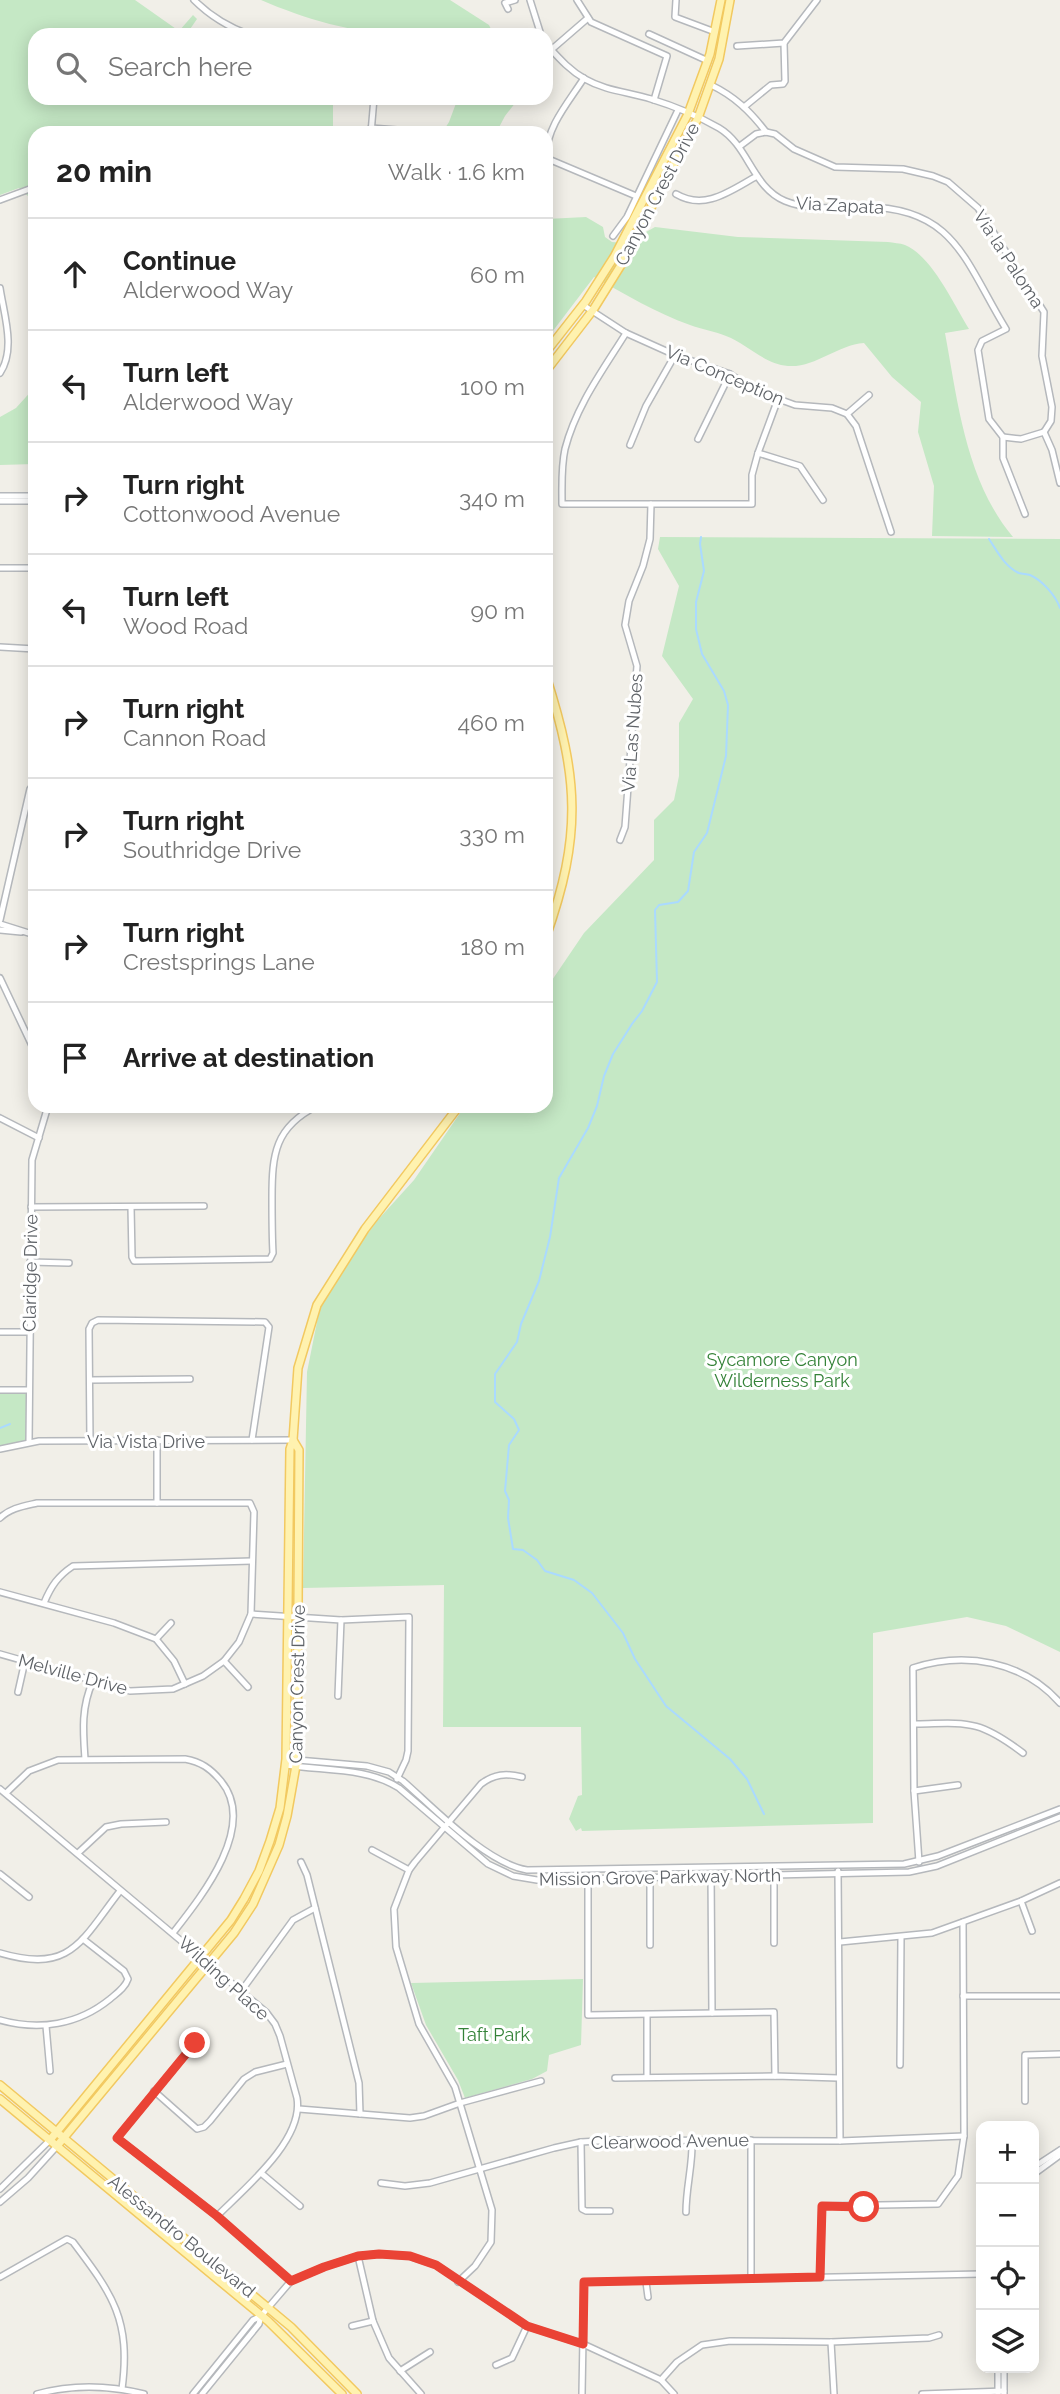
<!DOCTYPE html>
<meta charset="utf-8">
<style>
body{margin:0;font-family:Raleway,sans-serif;background:#f2f2f2;color:#222}
.controls{position:absolute;right:21px;bottom:21px;display:grid;overflow:hidden;border-radius:14px;box-shadow:0 4px 18px #0003}
.controls button{width:63px;height:63px;display:grid;place-items:center;padding:0;border:0;border-bottom:2px solid #e0e0e0;background:#fff;color:#222;font:35px sans-serif}
.stop{position:absolute;width:21px;height:21px;margin:-16px;border:5px solid #ea4335;border-radius:50%;background:#fff}
.stop.end{background:#ea4335;border-color:#fff;box-shadow:0 2px 7px #0008}
.list{margin:0;padding:0;list-style:none}
h2{display:flex;justify-content:space-between;align-items:center;height:91px;margin:0;padding:0 28px;font-size:30px}
h2 small{font-size:23px;font-weight:400;color:#767676}
.list li{display:grid;grid-template-columns:46px 1fr auto;gap:21px;align-items:center;box-sizing:border-box;height:112px;padding:0 28px;border-top:2px solid #e0e0e0}
.list b{display:block;font-size:26px;white-space:nowrap}
.list p{margin:0;font-size:23px;white-space:nowrap;color:#767676}
.list em{font-size:23px;font-style:normal;color:#767676}
.icon{flex:none;width:38px;height:38px;fill:none;stroke:currentColor;stroke-width:2;stroke-linecap:round;stroke-linejoin:round}
.map{position:relative;flex:none;width:1060px;height:2394px;overflow:hidden}
.search{position:absolute;background:#fff;box-shadow:0 4px 18px #0003;left:28px;top:28px;width:525px;height:77px;display:flex;align-items:center;gap:18px;box-sizing:border-box;padding:0 24px;border-radius:21px;color:#767676;font-size:26px}
.panel{position:absolute;background:#fff;box-shadow:0 4px 18px #0003;left:28px;top:126px;width:525px;height:987px;border-radius:21px}
.map>svg:first-child{display:block}
</style>
<div class="map">
<svg width="1060" height="2394" viewBox="0 0 1060 2394">
<rect width="100%" height="100%" fill="#f1efe8"/>
<g fill="#c5e8c5">
<path d="M0,0H135L179,31L193,15L197,19L186,35H35V98H333V133H35V284L28,196L19,188L0,195Z"/>
<path d="M261,0H450L489,25L494,35C463,35 432,36 402,35C353,33 305,19 261,0Z"/>
<path d="M458,98H519L505,116L496,133H442L449,122Z"/>
<path d="M586,217L603,227L605,237L612,242L640,244L646,232L655,227L738,237L888,242C893,243 900,243 905,245C932,256 954,305 969,329L945,333C958,403 966,481 1013,537L932,536L934,486L918,432L921,402L892,377L864,343C837,345 815,368 788,366C764,364 747,344 726,336C714,331 701,329 690,325C656,313 625,294 594,277L546,340V219Z"/>
<path d="M35,387V464L0,465V417L16,408Z"/>
<path d="M660,537L1060,539V1652L1006,1626L967,1617L873,1633V1823L582,1831L581,1828L576,1831L569,1819L578,1796L582,1795L581,1727H443L444,1585L303,1588L307,1372L320,1307L346,1264L376,1222L414,1180L465,1106H546V989L584,933L654,860V820L674,800L679,776V723L693,699L662,656L679,586L658,549Z"/>
<path d="M0,1389H31L32,1442L0,1449Z"/>
<path d="M583,1979L581,2045L549,2055L547,2071L532,2079L465,2098L458,2080L426,2025L411,1983Z"/>
</g>
<g fill="none" stroke-linecap="round" stroke-linejoin="round">
<g stroke="#aadaff" stroke-width="2">
<path d="M701,537L700,544L704,571L696,602V629L702,654L724,691L728,705L726,756L707,833L694,852L688,891L678,902L659,905L655,910L657,982L642,1011L632,1024L613,1054L604,1076L597,1106L588,1128L559,1178L550,1237L539,1281L521,1324L517,1342L495,1374V1402L514,1419L519,1430L509,1445L505,1491L509,1500L508,1518L513,1549L523,1550L537,1560L545,1571L574,1580L592,1593L623,1633L635,1659L666,1706L730,1759L747,1779L764,1814"/>
<path d="M989,539C997,551 1005,567 1019,573C1022,574 1026,574 1030,575C1042,580 1056,596 1060,608"/>
<path d="M0,1428L10,1424"/>
</g>
<defs>
<g id="minor">
<path d="M194,0C210,16 228,27 250,35"/>
<path d="M530,0L541,35"/>
<path d="M577,0L591,22L667,56L654,100"/>
<path d="M676,0L675,17L715,32"/>
<path d="M508,9L505,3L515,0"/>
<path d="M649,34L708,61"/>
<path d="M546,44C558,57 569,70 585,79C606,91 629,92 651,99C674,106 698,116 719,128C749,146 752,187 785,201C809,211 839,207 864,207C955,207 965,262 1006,329L982,341L978,350L989,419L1003,437V458L1025,514"/>
<path d="M737,46L784,43L817,0"/>
<path d="M551,50L588,18"/>
<path d="M711,85C734,96 750,111 766,132"/>
<path d="M744,107L771,85L783,84L785,81L784,43"/>
<path d="M371,128L410,131"/>
<path d="M371,133L374,98"/>
<path d="M740,146L756,134L766,132L775,134L794,149L835,167L903,169L933,176L948,182L978,208L1044,312L1042,356L1052,407L1051,421L1044,432"/>
<path d="M546,156C547,126 568,103 584,78"/>
<path d="M546,158L636,196"/>
<path d="M676,194C705,211 730,191 757,176"/>
<path d="M0,200L35,187"/>
<path d="M613,236L627,217L678,110"/>
<path d="M0,288C4,315 16,349 0,373"/>
<path d="M583,305L626,333L675,355L730,374L754,390L795,405L832,408L847,414L869,395"/>
<path d="M626,333C603,370 576,406 565,449C561,467 562,486 562,504H752V475L758,453L778,399"/>
<path d="M847,414L856,426L891,532"/>
<path d="M1044,432L1052,450L1060,483"/>
<path d="M1003,437L1021,439L1044,432"/>
<path d="M698,439L730,374"/>
<path d="M630,445L646,406L675,355"/>
<path d="M758,453L800,466L823,500"/>
<path d="M0,496H35"/>
<path d="M0,501H35"/>
<path d="M0,568H35"/>
<path d="M0,647L35,649"/>
<path d="M620,840L625,827L637,666L625,625L629,601L643,566L650,539L651,504"/>
<path d="M0,920L30,789L35,783"/>
<path d="M0,924L35,935"/>
<path d="M0,930L21,932"/>
<path d="M0,978L35,1052"/>
<path d="M0,1118L39,1138"/>
<path d="M31,1207L204,1206"/>
<path d="M131,1207L132,1257L134,1261L270,1259L273,1253C272,1235 272,1216 272,1198C272,1154 275,1127 317,1106"/>
<path d="M30,1262L69,1263"/>
<path d="M0,1332H30"/>
<path d="M90,1380L190,1379"/>
<path d="M0,1390H29"/>
<path d="M157,1440V1503"/>
<path d="M90,1441L89,1329L92,1323L98,1320L265,1322L269,1327L252,1440"/>
<path d="M29,1442L32,1160L48,1106"/>
<path d="M0,1449L39,1441L293,1440"/>
<path d="M0,1518C10,1508 24,1506 37,1503H250L254,1512L251,1614L239,1642L224,1661L203,1676L173,1689L130,1691L0,1654"/>
<path d="M0,1592L114,1623L156,1639L174,1661L185,1684"/>
<path d="M44,1603C51,1586 58,1576 73,1566L252,1561"/>
<path d="M251,1614L341,1620L409,1617L408,1751L406,1760L397,1779"/>
<path d="M156,1639L171,1623"/>
<path d="M224,1661L248,1687"/>
<path d="M18,1692L25,1661"/>
<path d="M338,1696L341,1620"/>
<path d="M914,1724C968,1723 978,1719 1023,1753"/>
<path d="M85,1759C83,1731 81,1707 93,1681"/>
<path d="M286,1759L367,1766L389,1772L403,1781C435,1809 486,1863 527,1870L904,1864L938,1856L1060,1809"/>
<path d="M286,1765C324,1771 366,1767 399,1788L488,1864L513,1876L537,1880L909,1872L937,1866L1060,1817"/>
<path d="M0,1789L266,2012L275,2024L280,2036L297,2098C304,2140 245,2188 217,2216"/>
<path d="M914,1791L958,1785"/>
<path d="M6,1793L29,1771L58,1760L185,1759C201,1762 210,1768 221,1781C258,1826 202,1896 173,1933"/>
<path d="M372,1850L409,1870"/>
<path d="M78,1853L106,1827L121,1824L166,1822"/>
<path d="M301,1862L307,1875L359,2083L360,2114"/>
<path d="M919,1862L914,1791L913,1668C965,1651 1023,1661 1060,1703"/>
<path d="M838,1871L840,2141"/>
<path d="M711,1873L712,2013"/>
<path d="M0,1874L29,1897"/>
<path d="M588,1877V2015L774,2012L775,2076"/>
<path d="M1021,1901L1032,1931"/>
<path d="M840,1942L932,1933L1021,1901L1060,1883"/>
<path d="M774,1943V1874"/>
<path d="M650,1945V1876"/>
<path d="M0,1953C71,1974 81,1941 120,1891"/>
<path d="M242,1990L293,1920L315,1908"/>
<path d="M963,1996H1060"/>
<path d="M647,2015V2077"/>
<path d="M0,2020C39,2031 78,2025 110,1999C117,1993 125,1988 128,1979L124,1971L83,1939"/>
<path d="M46,2026L50,2071"/>
<path d="M195,2043L117,2138L217,2216L291,2281"/>
<path d="M900,2065L901,1937"/>
<path d="M615,2078L775,2076L838,2078"/>
<path d="M154,2091L197,2129L204,2127L210,2121L244,2079L255,2072L287,2064"/>
<path d="M1025,2101V2055L1060,2054"/>
<path d="M299,2109L410,2118L424,2116L460,2103L541,2081"/>
<path d="M751,2140V2277"/>
<path d="M581,2142L582,2209L586,2211H610"/>
<path d="M1034,2167L1060,2150"/>
<path d="M261,2173L300,2206"/>
<path d="M1034,2174L1060,2155"/>
<path d="M381,2183L405,2186L430,2183L554,2148L581,2142L616,2140L840,2141L964,2136"/>
<path d="M0,2189L50,2140"/>
<path d="M0,2202L28,2178L57,2146"/>
<path d="M686,2212C686,2187 693,2164 692,2140"/>
<path d="M358,2256L373,2321L389,2358L421,2394"/>
<path d="M0,2277L67,2239L73,2242C113,2295 131,2320 122,2389"/>
<path d="M820,2277L822,2206L938,2204L958,2176L964,2136L963,1922"/>
<path d="M458,2282L475,2266L491,2242L492,2210L455,2087L419,2024L396,1947L394,1909L409,1870L415,1862L481,1784C494,1774 506,1773 522,1777"/>
<path d="M646,2282L648,2297"/>
<path d="M352,2326L373,2321"/>
<path d="M831,2342L834,2394"/>
<path d="M496,2365L512,2358L527,2326"/>
<path d="M998,2368V2393"/>
<path d="M1004,2368V2394"/>
<path d="M400,2371L430,2352"/>
<path d="M661,2380L677,2362L702,2345L730,2341L831,2342L929,2338L939,2335"/>
<path d="M37,2394C73,2384 108,2385 144,2394"/>
<path d="M193,2394L253,2320L261,2316"/>
<path d="M202,2394L259,2324L261,2316L291,2281L324,2267L358,2256L379,2254L409,2256L436,2265L527,2326L583,2344L661,2380L674,2394"/>
<path d="M582,2394L584,2282L981,2274"/>
<path d="M922,2394L1004,2391"/>
</g>
<g id="major">
<path d="M546,352L586,301L614,257L688,114L710,54L721,0"/>
<path d="M546,371L593,310L621,265L698,118L719,59L730,0"/>
<path d="M546,676C579,779 582,835 546,937"/>
<path d="M0,2085L291,2327L357,2394"/>
<path d="M0,2099L268,2321L342,2394"/>
<path d="M50,2140L231,1920L244,1899L259,1871L270,1841L280,1808L286,1759L290,1449L293,1440L298,1368L317,1305L365,1229L459,1106"/>
<path d="M57,2146L234,1933L253,1904L279,1845L287,1816L297,1760L299,1450L293,1440"/>
</g>
</defs>
<use href="#minor" stroke="#b5b8bc" stroke-width="8"/>
<use href="#major" stroke="#f2c960" stroke-width="10"/>
<use href="#minor" stroke="#fff" stroke-width="5"/>
<use href="#major" stroke="#fff2af" stroke-width="7"/>
</g>
<g fill="none" stroke-linecap="round" stroke-linejoin="round">
<path stroke="#ea4335" stroke-width="9" d="M195,2043L117,2138L217,2216L291,2281L324,2267L358,2256L379,2254L410,2256L436,2265L527,2326L583,2344L584,2282L820,2277L822,2206L864,2207"/>
</g>
<g text-anchor="middle" dominant-baseline="central" stroke-width="6" stroke-linejoin="round" paint-order="stroke">
<g font-size="18" fill="#5f6368" stroke="#fff">
<text transform="translate(657 194) rotate(-62)">Canyon Crest Drive</text>
<text transform="translate(840 205) rotate(3)">Via Zapata</text>
<text transform="translate(1009 259) rotate(57)">Via la Paloma</text>
<text transform="translate(725 375) rotate(23)">Via Conception</text>
<text transform="translate(632 733) rotate(-86)">Via Las Nubes</text>
<text transform="translate(30 1273) rotate(-89)">Claridge Drive</text>
<text x="146" y="1441">Via Vista Drive</text>
<text transform="translate(73 1674) rotate(15)">Melville Drive</text>
<text transform="translate(297 1684) rotate(-89)">Canyon Crest Drive</text>
<text transform="translate(660 1877) rotate(-1)">Mission Grove Parkway North</text>
<text transform="translate(224 1978) rotate(42)">Wilding Place</text>
<text transform="translate(670 2141) rotate(-1)">Clearwood Avenue</text>
<text transform="translate(182 2236) rotate(39)">Alessandro Boulevard</text>
</g>
<g font-size="18" fill="#348238" stroke="#fff">
<text x="782" y="1359">Sycamore Canyon<tspan x="782" dy="21">Wilderness Park</tspan></text>
<text x="494" y="2034">Taft Park</text>
</g>
</g>
</svg>
<div class="controls">
<button>+</button>
<button>−</button>
<button><svg class="icon" aria-label="locate" viewBox="0 0 24 24"><circle cx="12" cy="12" r="6"/><path d="M12 2v4M12 18v4M2 12h4M18 12h4"/></svg></button>
<button><svg class="icon" aria-label="layers" viewBox="0 0 24 24"><path d="M12 4l9 5-9 5-9-5zM3 14l9 5 9-5"/></svg></button>
</div>
<div class="stop" style="left:864px;top:2207px"></div>
<div class="stop end" style="left:195px;top:2043px"></div>
<div class="search"><svg class="icon" aria-label="search" viewBox="0 0 24 24"><circle cx="10" cy="10" r="6"/><path d="M15 15l6 6"/></svg>Search here</div>
<section class="panel">
<h2>20 min<small>Walk · 1.6 km</small></h2>
<ul class="list">
<li><svg class="icon" aria-label="ahead" viewBox="0 0 24 24"><path d="M12 20V5M6 11l6-6 6 6"/></svg><div><b>Continue</b><p>Alderwood Way</p></div><em>60 m</em></li>
<li><svg class="icon" aria-label="left" viewBox="0 0 24 24"><path d="M17 20v-9H6M10 6l-5 5 5 5"/></svg><div><b>Turn left</b><p>Alderwood Way</p></div><em>100 m</em></li>
<li><svg class="icon" aria-label="right" viewBox="0 0 24 24"><path d="M7 20v-9h11M14 6l5 5-5 5"/></svg><div><b>Turn right</b><p>Cottonwood Avenue</p></div><em>340 m</em></li>
<li><svg class="icon" aria-label="left" viewBox="0 0 24 24"><path d="M17 20v-9H6M10 6l-5 5 5 5"/></svg><div><b>Turn left</b><p>Wood Road</p></div><em>90 m</em></li>
<li><svg class="icon" aria-label="right" viewBox="0 0 24 24"><path d="M7 20v-9h11M14 6l5 5-5 5"/></svg><div><b>Turn right</b><p>Cannon Road</p></div><em>460 m</em></li>
<li><svg class="icon" aria-label="right" viewBox="0 0 24 24"><path d="M7 20v-9h11M14 6l5 5-5 5"/></svg><div><b>Turn right</b><p>Southridge Drive</p></div><em>330 m</em></li>
<li><svg class="icon" aria-label="right" viewBox="0 0 24 24"><path d="M7 20v-9h11M14 6l5 5-5 5"/></svg><div><b>Turn right</b><p>Crestsprings Lane</p></div><em>180 m</em></li>
<li><svg class="icon" aria-label="arrive" viewBox="0 0 24 24"><path d="M6 21V4h12l-3 4 3 4H6"/></svg><div><b>Arrive at destination</b></div></li>
</ul>
</section>
</div>
